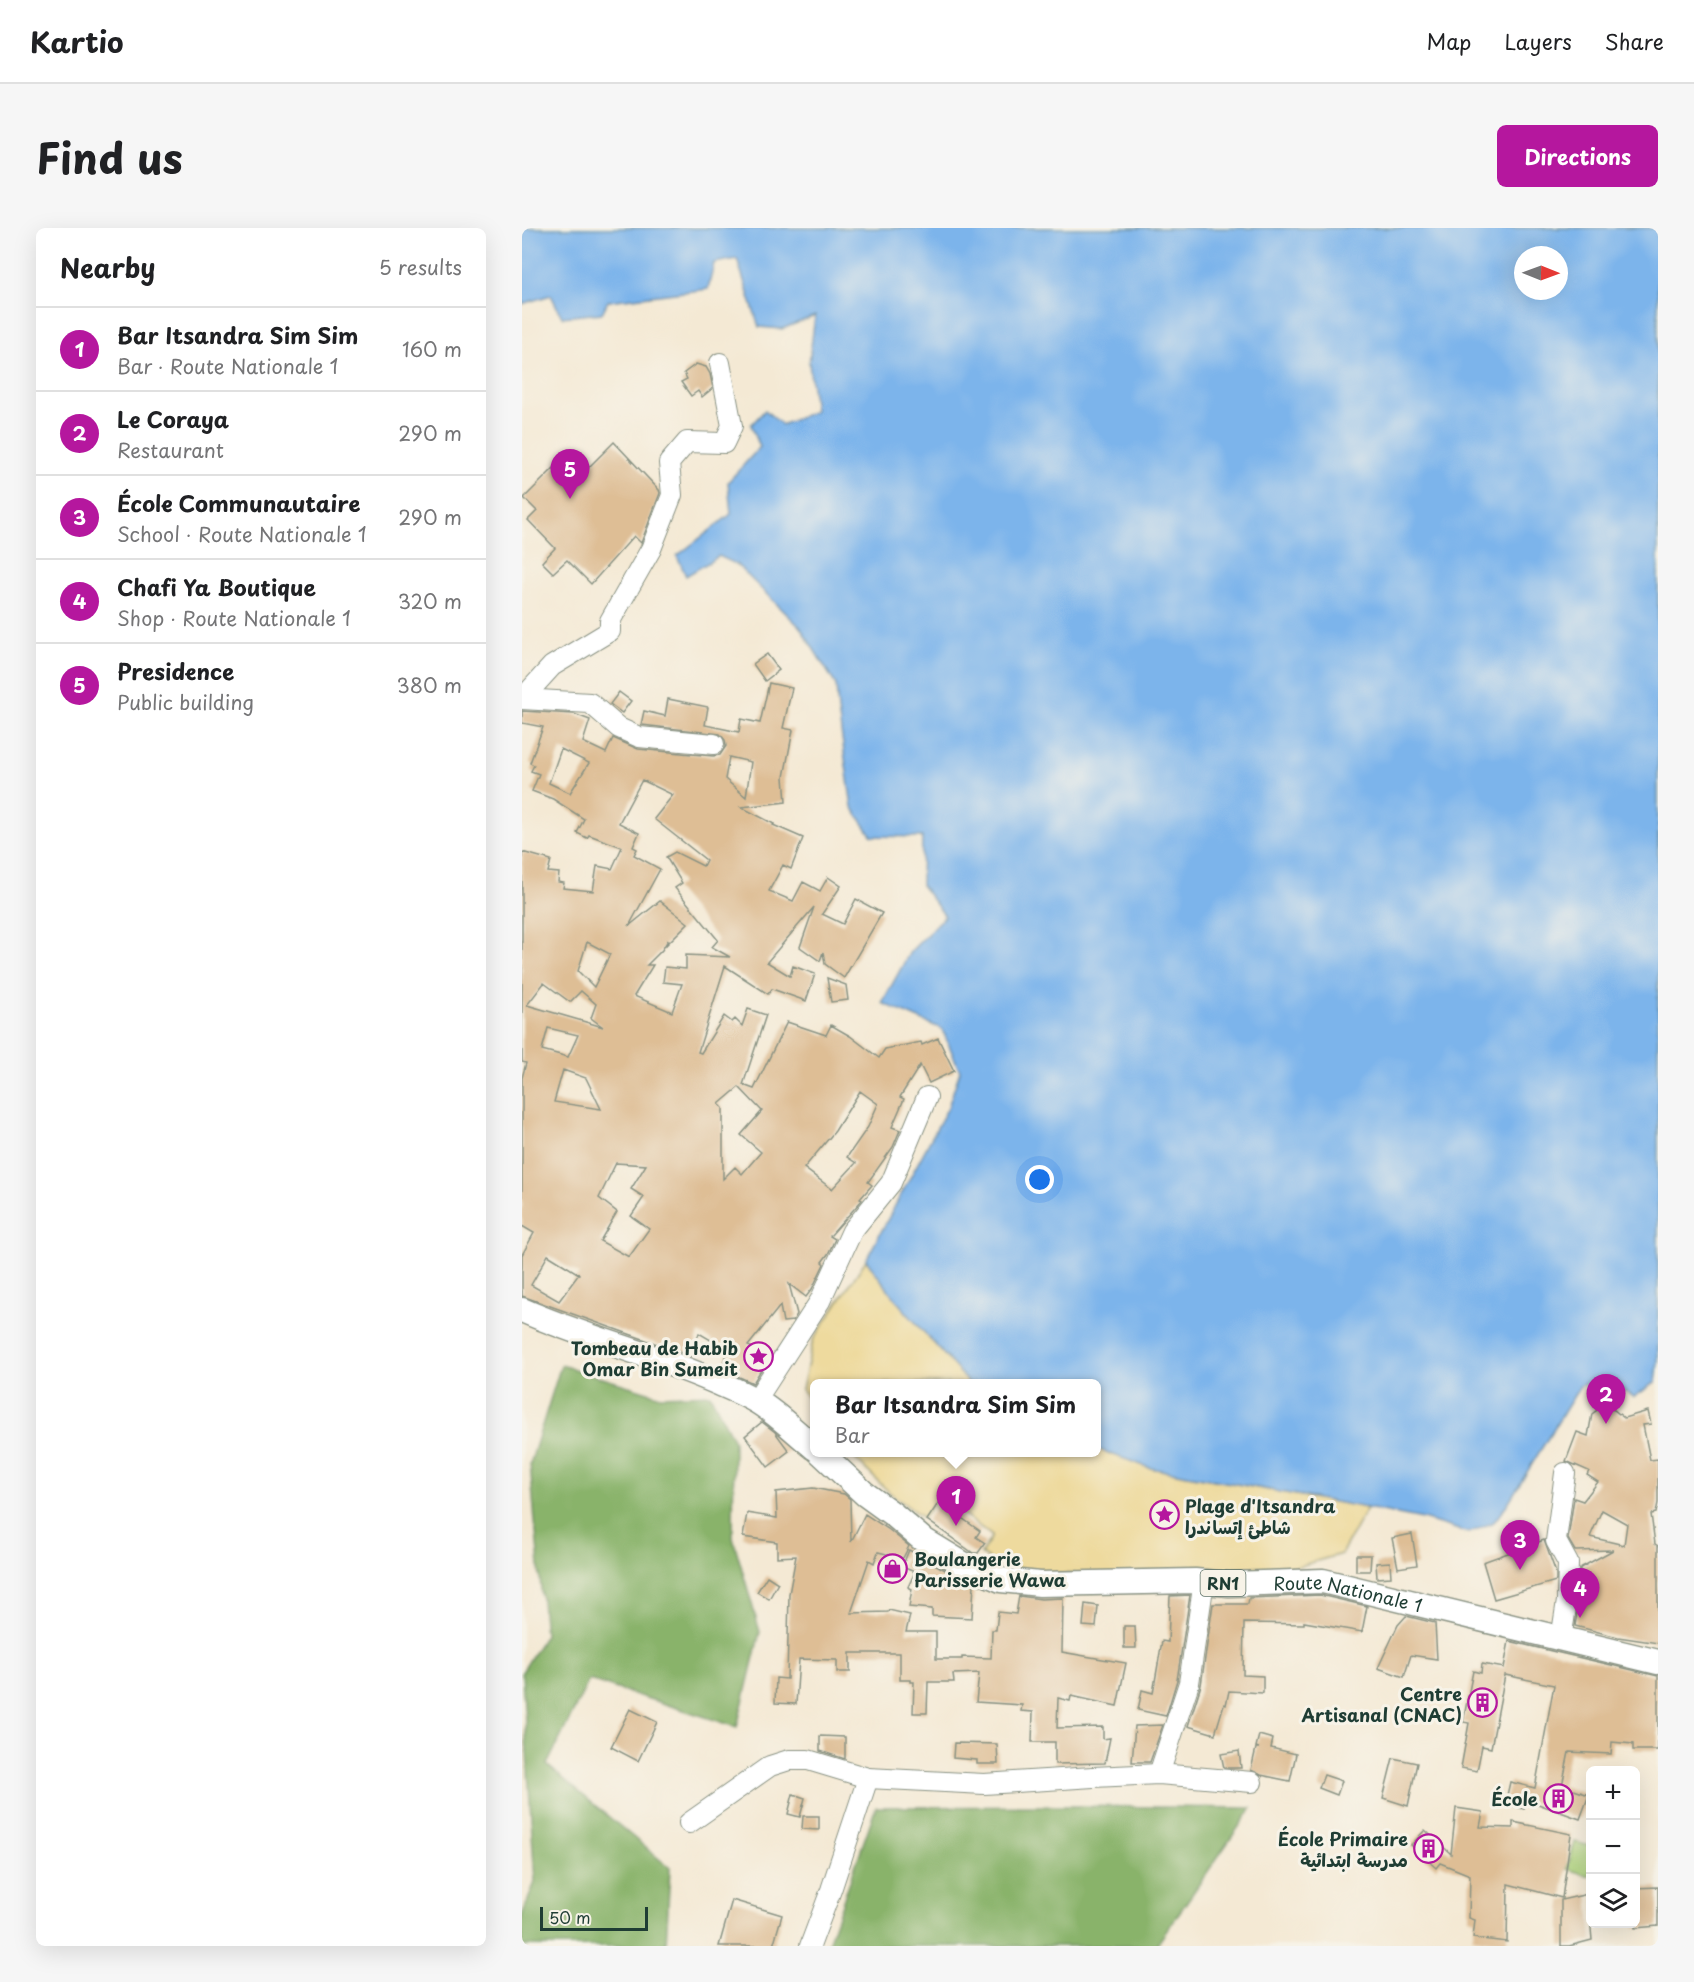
<!DOCTYPE html>
<meta charset="utf-8">
<style>
body{margin:0;font-family:"Playpen Sans","Playpen Sans Arabic",sans-serif;background:#f6f6f6;color:#202124}
.controls{position:absolute;right:18px;bottom:18px;display:grid;overflow:hidden;border-radius:9px;box-shadow:0 6px 24px #0002}
.controls button{width:54px;height:54px;display:grid;place-items:center;padding:0;border:0;border-bottom:2px solid #e0e0e0;background:#fff;color:#202124;font:30px sans-serif}
.compass{position:absolute;left:992px;top:18px;width:54px;height:54px;border-radius:50%;background:#fff;box-shadow:0 6px 24px #0002;rotate:91deg}
.scale{position:absolute;left:18px;bottom:15px;width:108px;box-sizing:border-box;padding-left:6px;border:3px solid #1f3d34;border-top:0;font-size:16px;line-height:21px;white-space:nowrap;color:#1f3d34;-webkit-text-stroke:4px #f7f3e8;paint-order:stroke}
.you{position:absolute;left:518px;top:952px;width:21px;height:21px;margin:-15px;border:4px solid #fff;border-radius:50%;background:#1a73e8;box-shadow:0 0 0 9px #1a73e833}
.badge{display:grid;place-items:center;width:39px;height:39px;border-radius:50%;background:#b5179e;color:#fff;font-size:20px;font-weight:700}
.pin{position:absolute;translate:-50% -50px;filter:drop-shadow(0 2px 3px #0008)}
.pin::after{content:'';position:absolute;top:32px;width:21px;height:18px;background:inherit;clip-path:polygon(0 0,100% 0,50% 100%)}
.popup{position:absolute;left:288px;top:1151px;width:291px;height:78px;box-sizing:border-box;display:grid;place-content:center;border-radius:9px;background:#fff;filter:drop-shadow(0 2px 4px #0005);font-size:20px;white-space:nowrap;color:#757577}
.popup b{font-size:22px;color:#202124}
.popup::after{content:'';position:absolute;left:50%;top:100%;margin-left:-12px;border:12px solid transparent;border-top-color:#fff}
.list{margin:0;padding:0;list-style:none}
h2{display:flex;justify-content:space-between;align-items:center;height:78px;margin:0;padding:0 24px;font-size:26px}
h2 small{font-size:20px;font-weight:400;color:#757577}
.list li{display:grid;grid-template-columns:39px 1fr auto;gap:18px;align-items:center;box-sizing:border-box;height:84px;padding:0 24px;border-top:2px solid #e0e0e0}
.list b{display:block;font-size:22px;white-space:nowrap}
.list p{margin:0;font-size:20px;white-space:nowrap;color:#757577}
.list em{font-size:20px;font-style:normal;color:#757577}
.icon{flex:none;width:33px;height:33px;fill:none;stroke:currentColor;stroke-width:2;stroke-linecap:round;stroke-linejoin:round}
.map{position:relative;flex:none;width:1136px;height:1718px;overflow:hidden;border-radius:9px}
header{display:flex;align-items:center;gap:36px;box-sizing:border-box;height:84px;padding:0 30px;background:#fff;border-bottom:2px solid #e0e0e0}
header strong{font-size:28px}
nav{display:flex;gap:33px;margin-inline-start:auto;font-size:21px}
.intro{display:flex;align-items:center;justify-content:space-between;box-sizing:border-box;height:144px;padding:0 36px}
h1{margin:0;font-size:42px}
.button{padding:15px 27px;border-radius:9px;background:#b5179e;color:#fff;font-size:21px;font-weight:700}
main{display:flex;gap:36px;padding:0 36px}
aside{flex:1;background:#fff;border-radius:9px;box-shadow:0 6px 24px #0002}
.map>svg:first-child{display:block}
</style>
<header>
<strong>Kartio</strong>
<nav><a>Map</a><a>Layers</a><a>Share</a></nav>
</header>
<div class="intro"><h1>Find us</h1><a class="button">Directions</a></div>
<main>
<aside>
<h2>Nearby<small>5 results</small></h2>
<ul class="list">
<li><span class="badge">1</span><div><b>Bar Itsandra Sim Sim</b><p>Bar · Route Nationale 1</p></div><em>160 m</em></li>
<li><span class="badge">2</span><div><b>Le Coraya</b><p>Restaurant</p></div><em>290 m</em></li>
<li><span class="badge">3</span><div><b>École Communautaire</b><p>School · Route Nationale 1</p></div><em>290 m</em></li>
<li><span class="badge">4</span><div><b>Chafi Ya Boutique</b><p>Shop · Route Nationale 1</p></div><em>320 m</em></li>
<li><span class="badge">5</span><div><b>Presidence</b><p>Public building</p></div><em>380 m</em></li>
</ul>
</aside>
<div class="map">
<svg width="1136" height="1718" viewBox="0 0 1136 1718">
<rect width="100%" height="100%" fill="#f7f3e8"/>
<filter id="ink" filterUnits="userSpaceOnUse"><feTurbulence type="fractalNoise" baseFrequency=".0167" numOctaves="2"/><feDisplacementMap in="SourceGraphic" scale="12" xChannelSelector="R" yChannelSelector="G"/><feConvolveMatrix kernelMatrix="1 2 1 2 8 2 1 2 1" color-interpolation-filters="sRGB"/></filter>
<filter id="wash" filterUnits="userSpaceOnUse"><feTurbulence type="fractalNoise" baseFrequency=".008" numOctaves="4" result="noise"/><feDisplacementMap in="SourceGraphic" scale="24" xChannelSelector="R" yChannelSelector="G"/><feGaussianBlur stdDeviation="1.35" result="paint"/><feColorMatrix in="noise" values="0 0 0 0 0 0 0 0 0 0 0 0 0 0 0 0 0 1.4 0 .05"/><feComposite in="paint" operator="in"/></filter>
<g filter="url(#wash)">
<rect width="100%" height="100%" fill="#f4e9d4"/>
<path fill="#acd17a" stroke="#668757" stroke-width="1.5" d="M1053,1614L1068,1618V1648L1045,1641Z"/>
<g fill="#89b36a" stroke="#54784f" stroke-width="1.5">
<path d="M39,1137L139,1168L188,1166L212,1213L211,1310L238,1404L215,1499L67,1452L25,1537L148,1640L144,1718H0V1688L13,1654L0,1444L23,1407L8,1236Z"/>
<path d="M549,1578L730,1580L634,1718H305L354,1579Z"/>
</g>
<g fill="#eeda9e" stroke="#868c69" stroke-width="1.5">
<path d="M344,1032L379,1078L447,1155L293,1156V1181L280,1161L291,1112Z"/>
<path d="M575,1221L628,1240L845,1280L819,1326L774,1339L721,1343L621,1347L487,1345L459,1326L470,1308L417,1268L401,1290L367,1264L327,1225L575,1224Z"/>
</g>
<path fill="#7cb4eb" stroke="#4e7890" stroke-width="1.5" fill-rule="evenodd" d="M0,0H1136V1133L1134,1154L1112,1169C1089,1155 1085,1149 1058,1158L986,1275L972,1294L947,1305L901,1291L845,1280L628,1240L575,1221V1156L447,1155L379,1078L344,1032L426,879L438,843L420,801L360,775L388,724L423,688L399,657L400,609L350,608L330,579L316,482L314,457L278,399L214,336L197,328L164,348L155,328L209,286L206,254L238,219L229,197L243,182L260,197L293,183L287,135L293,88L260,101L237,99L215,31L192,35L186,61L86,73L80,85L40,89L29,67L0,76ZM1001,27H1037V63H1001Z"/>
<g id="blocks">
<g fill="#debe95" fill-rule="evenodd">
<path d="M174,136L184,139L188,146L191,160L180,169L176,163L169,168L159,154L165,151L162,145Z"/>
<path d="M92,214L137,262L138,265L119,315L112,308L69,356L45,332L31,345L20,334L33,320L6,292L15,283L2,270L36,236L53,253Z"/>
<path d="M245,426L257,442L243,453L231,436Z"/>
<path d="M247,455L270,460L261,500L271,502L262,549L264,574L219,579L252,596L251,597L281,610L269,641L261,637L247,663L271,673L281,654L298,663L306,649L319,658L300,686L321,696L334,671L360,685L322,750L303,736L301,724L298,733L278,719L292,679L245,734L268,748L271,738L293,746L284,773L250,761L246,766L203,738L176,824L179,825L202,788L210,794L213,791L220,798L226,781L244,787L221,857L232,861L265,794L304,807L309,797L328,808L357,830L363,821L399,814L400,817L416,810L432,843L407,855L398,837L378,869L382,871L370,899L378,902L371,919L346,954L350,957L338,971L340,972L308,1008L313,1011L306,1026L300,1034L302,1036L290,1061L284,1069L267,1056L275,1086L271,1093L261,1094L258,1078L226,1118L248,1127L231,1155L199,1141L206,1122L177,1105L169,1128L0,1068V1027L12,1005L0,998V850L4,835L0,834V624L29,632L26,644L37,645L36,654L42,655L41,660L71,663L75,638L90,641L100,619L67,607L65,610L55,605L62,591L31,571L10,563L17,546L9,543L12,537L8,535L21,499L0,495V483L52,486L68,492L61,514L84,525L91,510L116,521L191,528L198,527L204,518L203,512L198,506L120,497H119L122,483L143,488L146,471L186,479L183,497L217,504L219,491L238,495ZM39,521L67,535L48,565L27,555ZM207,529L229,534L224,569L203,551ZM120,552L151,567L132,591L184,632L181,638L153,624L144,629L160,655L153,660L196,712L190,719L208,729L164,727V741L143,739L141,754L160,756L150,784L112,768L131,737H125L140,722L146,712L145,716L166,695L138,673L107,698L138,641L112,627L115,621L111,619L117,605L97,595ZM65,714L88,726L72,759L56,743ZM22,755L48,774L59,763L74,776L69,790L81,799L5,777ZM26,800L56,807L46,829L20,822ZM41,842L64,850L79,881L32,874ZM217,859L240,883L219,907L239,924L220,946L213,939L201,951V880L197,876ZM338,863L356,876L346,899L325,929L334,935L310,961L282,940L313,903ZM94,935L124,937L109,961L122,969L109,988L127,1001L107,1029L78,1013L95,984L77,970ZM26,1027L57,1046L37,1073L9,1057Z"/>
<path d="M97,464L109,473L100,485L88,476Z"/>
<path d="M305,750L324,757L326,772L309,774Z"/>
<path d="M1083,1179L1092,1182L1102,1190L1126,1183L1129,1196L1121,1197L1128,1232L1136,1231V1275L1134,1285L1129,1286L1133,1316L1136,1318V1415L1096,1409L1053,1398L1057,1373L1058,1340L1091,1322L1053,1323L1046,1311L1052,1270L1061,1273L1076,1254L1065,1247L1067,1243L1044,1233L1055,1204L1066,1208L1070,1186L1078,1180ZM1080,1282L1105,1296L1102,1317L1068,1309Z"/>
<path d="M240,1194L253,1204L267,1223L246,1239L223,1208Z"/>
<path d="M291,1260L322,1266L328,1271L329,1314L343,1286L366,1301L387,1318L381,1330L356,1324L352,1335L347,1332L329,1385L366,1384L367,1382L388,1387L384,1404H414V1431H440V1429L469,1430L470,1402H474L476,1384L494,1386L497,1368L519,1371L541,1370L540,1424L604,1435L595,1478L549,1468L548,1473L536,1470L535,1500L581,1499V1511L588,1510L583,1535L533,1536V1514H510L511,1484L499,1483L500,1477L454,1474L457,1445L431,1446L432,1454H406L405,1485H391L392,1454H389V1452H378V1425H328V1444H315V1432L277,1431L274,1476L253,1475L254,1450L265,1451L267,1366L274,1328L255,1329V1314L221,1309L225,1285L255,1290L254,1264Z"/>
<path d="M417,1274L458,1303L454,1309L463,1315L456,1325H451L405,1292Z"/>
<path d="M890,1306L895,1337L876,1340L870,1310Z"/>
<path d="M1022,1312L1034,1345V1353L972,1371L961,1334Z"/>
<path d="M387,1322L427,1344L426,1348H434L452,1356L450,1390L410,1388V1381L387,1379L390,1361L386,1359L393,1344L380,1339Z"/>
<path d="M834,1327H849L848,1343H834Z"/>
<path d="M868,1334L869,1349L855,1350L854,1335Z"/>
<path d="M245,1348L256,1355L247,1371L235,1364Z"/>
<path d="M668,1367L655,1452L644,1488L616,1482L620,1462L631,1465L640,1413L646,1414L648,1368Z"/>
<path d="M798,1367L845,1378L840,1404L782,1394V1396L722,1395L721,1447L741,1448V1465L707,1463L704,1477L702,1476L693,1506L666,1498L679,1457L691,1376H726L727,1370Z"/>
<path d="M563,1376L576,1378L574,1399L561,1398Z"/>
<path d="M884,1388L913,1395L915,1431L889,1427L882,1449L856,1440L876,1397Z"/>
<path d="M602,1398H613L614,1420H602Z"/>
<path d="M987,1413L1136,1448V1522H1111V1516L1090,1514L1089,1526L1047,1524L1040,1558L1067,1567L1058,1591L1005,1572L1002,1581L983,1576L988,1554L1013,1560L1032,1457L983,1447L969,1520L960,1518L955,1543L939,1540L947,1495L941,1494L951,1443L959,1445L960,1436L982,1440Z"/>
<path d="M108,1481L135,1494L116,1533L89,1519Z"/>
<path d="M641,1497L628,1534H610L613,1498Z"/>
<path d="M737,1507L751,1511L749,1520L774,1526L768,1553L739,1547L729,1542L734,1520H737L734,1519Z"/>
<path d="M298,1508L323,1509V1531L298,1523Z"/>
<path d="M432,1515L475,1516L476,1536H455V1532L431,1530Z"/>
<path d="M717,1523L719,1540H702L699,1526Z"/>
<path d="M871,1530L895,1535L886,1578L861,1570Z"/>
<path d="M802,1547L820,1553L815,1567L797,1560Z"/>
<path d="M271,1566L283,1570L278,1589L266,1586Z"/>
<path d="M934,1580L961,1584L958,1599L991,1600V1594L1049,1606L1040,1670L986,1656L985,1714L951,1710L953,1692L947,1690L948,1647L918,1635L914,1640L889,1617L903,1602L929,1626Z"/>
<path d="M281,1588H297V1602L280,1601Z"/>
<path d="M1136,1659V1698L1113,1700V1660Z"/>
<path d="M1066,1666L1070,1712L1047,1718H1039V1672Z"/>
<path d="M210,1672L260,1687L251,1718H197Z"/>
</g>
</g>
</g>
<g filter="url(#ink)">
<use href="#blocks" fill-opacity="0" stroke="#8a9384" stroke-width="1.5"/>
<g fill="none" stroke-linecap="round" stroke-linejoin="round">
<defs>
<g id="minor">
<path d="M0,471L30,438L88,403V393L129,321L150,267L147,235L165,214L202,215L210,198L198,135"/>
<path d="M0,471L68,475L97,500L117,509L192,516"/>
<path d="M234,1172L298,1073L330,1003L369,955L405,869"/>
<path d="M1039,1411L1045,1373L1046,1335L1034,1313L1043,1245"/>
<path d="M637,1546L667,1455L682,1353"/>
<path d="M167,1595L248,1538L267,1532H286L346,1550L462,1556L571,1549L637,1546L730,1554"/>
<path d="M288,1718L309,1662L346,1550"/>
</g>
<g id="major">
<path d="M0,1082C63,1110 131,1126 194,1154C208,1160 223,1166 236,1174C257,1187 274,1205 293,1220"/>
<path id="s1" d="M298,1224L343,1266L372,1287L400,1311L441,1336L479,1352L518,1356L673,1353L707,1356L801,1353L1136,1434"/>
</g>
</defs>
<use href="#minor" stroke="#8a9384" stroke-width="22"/>
<use href="#major" stroke="#8a9384" stroke-width="27"/>
<use href="#minor" stroke="#fff" stroke-width="20"/>
<use href="#major" stroke="#fff" stroke-width="24"/>
</g>
</g>
<defs>
<symbol id="sight-ring" viewBox="-11 -11 22 22"><circle r="9.5" fill="#f7f3e8" stroke="#b5179e" stroke-width="1.5"/><path d="M0-6L1.8-2.2L6-1.7L2.9 1.2L3.7 5.4L0 3.3L-3.7 5.4L-2.9 1.2L-6-1.7L-1.8-2.2Z" fill="#b5179e"/></symbol>
<symbol id="shop-ring" viewBox="-11 -11 22 22"><circle r="9.5" fill="#f7f3e8" stroke="#b5179e" stroke-width="1.5"/><path d="M-5-2.5h2.3a2.7 3.5 0 0 1 5.4 0H5L5.5 6h-11ZM-1.5-2.5h3a1.5 2.3 0 0 0-3 0Z" fill="#b5179e"/></symbol>
<symbol id="building-ring" viewBox="-11 -11 22 22"><circle r="9.5" fill="#f7f3e8" stroke="#b5179e" stroke-width="1.5"/><path d="M-4-6H4V6H1V3H-1V6H-4ZM-2.5-4.3h1.7v1.8h-1.7ZM.8-4.3h1.7v1.8H.8ZM-2.5-1h1.7V.8h-1.7ZM.8-1h1.7V.8H.8Z" fill="#b5179e"/></symbol>
</defs>
<g fill-rule="evenodd">
<use href="#sight-ring" x="220" y="1112" width="33" height="33"/>
<use href="#sight-ring" x="626" y="1270" width="33" height="33"/>
<use href="#shop-ring" x="354" y="1324" width="33" height="33"/>
<use href="#building-ring" x="944" y="1458" width="33" height="33"/>
<use href="#building-ring" x="1020" y="1554" width="33" height="33"/>
<use href="#building-ring" x="890" y="1604" width="33" height="33"/>
</g>
<g text-anchor="middle" dominant-baseline="central" stroke-width="6" stroke-linejoin="round" paint-order="stroke">
<rect fill="#f7f3e8" stroke="#60746a" stroke-width="1.5" x="678.5" y="1342" width="45" height="26" rx="4.5"/>
<g font-size="16" font-weight="bold" fill="#1f3d34">
<text x="701" y="1355">RN1</text>
</g>
<g font-size="18" font-weight="bold" fill="#1f3d34" stroke="#f7f3e8" text-anchor="end">
<text x="216" y="1119">Tombeau de Habib<tspan x="216" dy="21">Omar Bin Sumeit</tspan></text>
<text x="663" y="1277" text-anchor="start">Plage d'Itsandra<tspan x="663" dy="21">شاطئ إتساندرا</tspan></text>
<text x="392" y="1330" text-anchor="start">Boulangerie<tspan x="392" dy="21">Parisserie Wawa</tspan></text>
<text x="940" y="1465">Centre<tspan x="940" dy="21">Artisanal (CNAC)</tspan></text>
<text x="1016" y="1570">École</text>
<text x="886" y="1610">École Primaire<tspan x="886" dy="21">مدرسة ابتدائية</tspan></text>
</g>
<g font-size="18" fill="#1f3d34" stroke="#f7f3e8">
<text stroke="none"><textPath href="#s1" startOffset="572">Route Nationale 1</textPath></text>
</g>
</g>
</svg>
<div class="controls">
<button>+</button>
<button>−</button>
<button><svg class="icon" aria-label="layers" viewBox="0 0 24 24"><path d="M12 4l9 5-9 5-9-5zM3 14l9 5 9-5"/></svg></button>
</div>
<svg class="compass" viewBox="-18 -18 36 36"><path d="M0-13l5 13h-10z" fill="#e53935"/><path d="M0 13l5-13h-10z" fill="#757577"/></svg>
<div class="scale">50 m</div>
<div class="you"></div>
<div class="pin badge" style="left:434px;top:1298px">1</div>
<div class="popup"><b>Bar Itsandra Sim Sim</b>Bar</div>
<div class="pin badge" style="left:1084px;top:1196px">2</div>
<div class="pin badge" style="left:998px;top:1342px">3</div>
<div class="pin badge" style="left:1058px;top:1390px">4</div>
<div class="pin badge" style="left:48px;top:271px">5</div>
</div>
</main>
